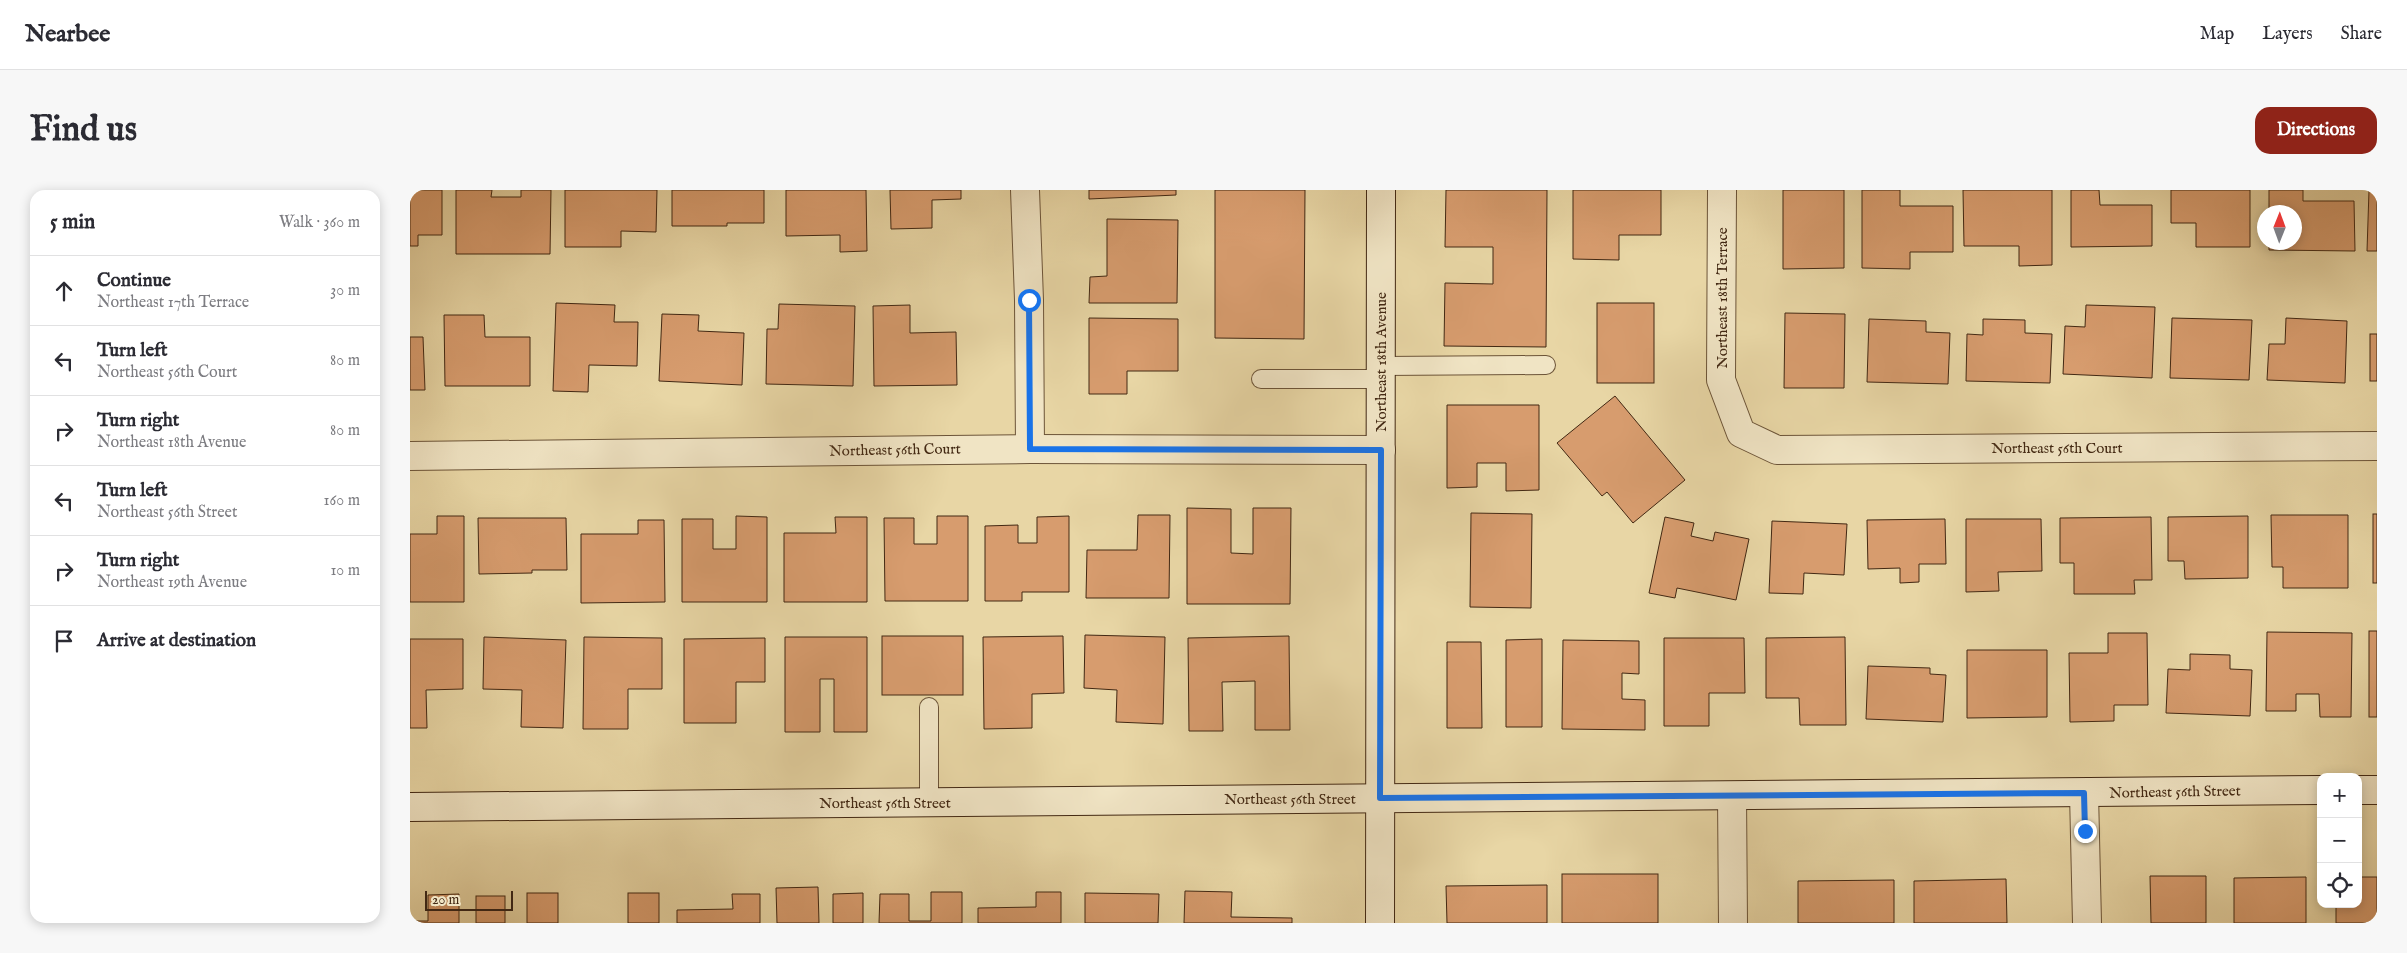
<!DOCTYPE html>
<meta charset="utf-8">
<style>
body{margin:0;font-family:"IM FELL English",serif;background:#f7f7f7;color:#2b2b33}
.controls{position:absolute;right:15px;bottom:15px;display:grid;overflow:hidden;border-radius:10px;box-shadow:0 2px 12px #0003}
.controls button{width:45px;height:45px;display:grid;place-items:center;padding:0;border:0;border-bottom:1px solid #e1e1e2;background:#fff;color:#2b2b33;font:25px sans-serif}
.compass{position:absolute;left:1847px;top:15px;width:45px;height:45px;border-radius:50%;background:#fff;box-shadow:0 2px 12px #0003;rotate:1deg}
.scale{position:absolute;left:15px;bottom:12px;width:88px;box-sizing:border-box;padding-left:5px;border:2px solid #422813;border-top:0;font-size:14px;line-height:18px;white-space:nowrap;color:#422813;-webkit-text-stroke:4px #f0e4c4;paint-order:stroke}
.stop{position:absolute;width:15px;height:15px;margin:-11px;border:4px solid #1a73e8;border-radius:50%;background:#fff}
.stop.end{background:#1a73e8;border-color:#fff;box-shadow:0 1px 5px #0008}
.list{margin:0;padding:0;list-style:none}
h2{display:flex;justify-content:space-between;align-items:center;height:65px;margin:0;padding:0 20px;font-size:21px}
h2 small{font-size:16px;font-weight:400;color:#7c7c81}
.list li{display:grid;grid-template-columns:32px 1fr auto;gap:15px;align-items:center;box-sizing:border-box;height:70px;padding:0 20px;border-top:1px solid #e1e1e2}
.list b{display:block;font-size:19px;white-space:nowrap}
.list p{margin:0;font-size:16px;white-space:nowrap;color:#7c7c81}
.list em{font-size:16px;font-style:normal;color:#7c7c81}
.icon{flex:none;width:28px;height:28px;fill:none;stroke:currentColor;stroke-width:2;stroke-linecap:round;stroke-linejoin:round}
.map{position:relative;flex:none;width:1967px;height:733px;overflow:hidden;border-radius:15px}
header{display:flex;align-items:center;gap:30px;box-sizing:border-box;height:70px;padding:0 25px;background:#fff;border-bottom:1px solid #e1e1e2}
header strong{font-size:24px}
nav{display:flex;gap:28px;margin-inline-start:auto;font-size:18px}
.intro{display:flex;align-items:center;justify-content:space-between;box-sizing:border-box;height:120px;padding:0 30px}
h1{margin:0;font-size:35px}
.button{padding:12px 22px;border-radius:15px;background:#8f2418;color:#fff;font-size:18px;font-weight:700}
main{display:flex;gap:30px;padding:0 30px}
aside{flex:1;background:#fff;border-radius:15px;box-shadow:0 2px 12px #0003}
.map>svg:first-child{display:block}
</style>
<header>
<strong>Nearbee</strong>
<nav><a>Map</a><a>Layers</a><a>Share</a></nav>
</header>
<div class="intro"><h1>Find us</h1><a class="button">Directions</a></div>
<main>
<aside>
<h2>5 min<small>Walk · 360 m</small></h2>
<ul class="list">
<li><svg class="icon" aria-label="ahead" viewBox="0 0 24 24"><path d="M12 20V5M6 11l6-6 6 6"/></svg><div><b>Continue</b><p>Northeast 17th Terrace</p></div><em>30 m</em></li>
<li><svg class="icon" aria-label="left" viewBox="0 0 24 24"><path d="M17 20v-9H6M10 6l-5 5 5 5"/></svg><div><b>Turn left</b><p>Northeast 56th Court</p></div><em>80 m</em></li>
<li><svg class="icon" aria-label="right" viewBox="0 0 24 24"><path d="M7 20v-9h11M14 6l5 5-5 5"/></svg><div><b>Turn right</b><p>Northeast 18th Avenue</p></div><em>80 m</em></li>
<li><svg class="icon" aria-label="left" viewBox="0 0 24 24"><path d="M17 20v-9H6M10 6l-5 5 5 5"/></svg><div><b>Turn left</b><p>Northeast 56th Street</p></div><em>160 m</em></li>
<li><svg class="icon" aria-label="right" viewBox="0 0 24 24"><path d="M7 20v-9h11M14 6l5 5-5 5"/></svg><div><b>Turn right</b><p>Northeast 19th Avenue</p></div><em>10 m</em></li>
<li><svg class="icon" aria-label="arrive" viewBox="0 0 24 24"><path d="M6 21V4h12l-3 4 3 4H6"/></svg><div><b>Arrive at destination</b></div></li>
</ul>
</aside>
<div class="map">
<svg width="1967" height="733" viewBox="0 0 1967 733">
<rect width="100%" height="100%" fill="#e8d6a5"/>
<filter id="stains"><feTurbulence type="fractalNoise" baseFrequency=".004" numOctaves="4"/><feColorMatrix values="0 0 0 0 .2 0 0 0 0 .09 0 0 0 0 .02 0 0 0 .5 -.17"/></filter>
<radialGradient id="worn" r=".72"><stop offset=".6" stop-color="#630" stop-opacity="0"/><stop offset="1" stop-color="#630" stop-opacity=".3"/></radialGradient>
<g fill="#d79c6e" stroke="#422813">
<path d="M0,0H32V45H8V56H0Z"/>
<path d="M46,0H82L81,7H111V0H141L140,64H46Z"/>
<path d="M155,0H247L246,42L211,41V57H155Z"/>
<path d="M262,0H354V33H317V36H262Z"/>
<path d="M376,0H456L457,61L430,62V45L376,46Z"/>
<path d="M480,0H551V9L522,10V38L481,39Z"/>
<path d="M679,0H766V5L679,9Z"/>
<path d="M805,0H895L894,149L805,148Z"/>
<path d="M1036,0H1137L1136,157L1034,156L1035,93L1083,94V57H1035Z"/>
<path d="M1163,0H1251V45H1209V70L1163,69Z"/>
<path d="M1373,0H1434V78L1373,79Z"/>
<path d="M1452,0H1490V16H1543V62H1500V79L1452,78Z"/>
<path d="M1553,0H1642V75L1609,76V56H1554Z"/>
<path d="M1661,0H1689L1690,15H1742V56L1661,57Z"/>
<path d="M1761,0H1840V57H1786V33H1761Z"/>
<path d="M1859,0H1893V11H1944L1945,61L1859,60V52H1884V22H1859Z"/>
<path d="M1959,0H1967V61H1957Z"/>
<path d="M697,29L768,30L767,113H679L680,87L697,86Z"/>
<path d="M146,113L205,115L204,132H228L227,176L179,175L178,202L143,201Z"/>
<rect x="1187" y="113" width="57" height="80"/>
<path d="M369,114L445,116L443,196L356,194L357,139H368Z"/>
<path d="M500,115V143L546,142L547,195L464,196L463,116Z"/>
<path d="M1676,115L1745,117L1742,188L1653,184L1655,136L1675,137Z"/>
<path d="M1375,123L1435,124L1434,198H1374Z"/>
<path d="M252,124L289,125L288,141L334,143L332,195L249,191Z"/>
<path d="M34,125H74L75,147H120V196H35Z"/>
<path d="M679,128L768,129V181H717V204H679Z"/>
<path d="M1762,128L1842,130L1839,190L1760,188Z"/>
<path d="M1876,128L1937,131L1935,193L1857,190L1859,154H1875Z"/>
<path d="M1459,129L1516,131V142L1540,143L1538,194L1457,192Z"/>
<path d="M1573,129L1615,130V143L1642,144L1640,193L1556,191L1557,144L1573,145Z"/>
<rect x="1960" y="144" width="7" height="47"/>
<path d="M0,147H13L15,200H0Z"/>
<path d="M1205,206L1275,290L1223,333L1197,302L1192,306L1147,253Z"/>
<path d="M1037,215H1129V300L1096,301V273H1067V297L1037,298Z"/>
<path d="M777,318L821,319V363L843,364V318H881L880,414H777Z"/>
<path d="M1061,323L1122,324L1121,418L1060,417Z"/>
<rect x="1963" y="324" width="4" height="69"/>
<path d="M728,325H760L759,408H676L677,360H727Z"/>
<path d="M1861,325H1938V398H1873V377H1862Z"/>
<path d="M27,326H54V412H0V344H27Z"/>
<path d="M326,326L357,327V412H272V329H303V359H326Z"/>
<path d="M527,326H558V411H475L474,328H504V354H527Z"/>
<path d="M659,326V402H612V411H575V336L608,335V353H627V327Z"/>
<path d="M1838,326V388L1775,389L1774,371H1758V327Z"/>
<path d="M425,327H457V412H374V343H426Z"/>
<path d="M1255,327L1284,333L1281,346L1303,351L1305,342L1339,349L1326,410L1267,398L1265,408L1239,403Z"/>
<path d="M1741,327L1742,390H1724L1725,404H1664V373H1650V328Z"/>
<path d="M68,328H156L157,380H122V383L69,384Z"/>
<path d="M1535,329L1536,374H1509V392L1490,393V378L1458,379L1457,330Z"/>
<path d="M1556,329H1631L1632,381L1588,382L1589,401L1556,402Z"/>
<path d="M228,330H254L255,412L171,413V344H228Z"/>
<path d="M1362,331L1437,334L1434,385L1394,383L1393,404L1359,403Z"/>
<rect x="1959" y="441" width="8" height="86"/>
<path d="M1857,442L1942,443L1941,527H1910L1909,504H1886V521H1856Z"/>
<path d="M1698,443H1737L1738,515H1704V531L1660,532L1659,463H1698Z"/>
<path d="M675,445L755,447L753,534L706,532L707,500L674,498Z"/>
<rect x="472" y="446" width="81" height="59"/>
<path d="M653,446L654,503L622,504V538L574,539L573,447Z"/>
<path d="M879,446L880,540H845V491L812,492L813,541H779L778,448Z"/>
<path d="M74,447L156,450L153,538L111,537L112,500L73,499Z"/>
<path d="M174,447L252,448V499H218V539H173Z"/>
<path d="M375,447H457V542H424V489H410V542H375Z"/>
<path d="M1435,447L1436,535H1390L1389,508H1356V448Z"/>
<path d="M355,448V492H326V533H274V449Z"/>
<path d="M1254,448H1334L1335,503H1299V536H1254Z"/>
<path d="M0,449H53V499L16,500L17,538H0Z"/>
<path d="M1132,449V537H1096V450Z"/>
<path d="M1153,450L1229,451V484L1212,483V509L1235,510V540L1152,539Z"/>
<path d="M1037,452H1071L1072,538H1037Z"/>
<path d="M1557,460H1637V527L1557,528Z"/>
<path d="M1780,464L1820,465V479L1842,480L1840,526L1756,523L1758,479L1780,480Z"/>
<path d="M1458,476L1520,478V484L1536,485L1533,532L1456,529Z"/>
<rect x="1152" y="684" width="96" height="49"/>
<path d="M1740,686H1796V733H1741Z"/>
<path d="M1896,687V733H1824V688Z"/>
<path d="M1948,687H1967V733H1926V714H1948Z"/>
<path d="M1596,689L1597,733H1504V691Z"/>
<path d="M1484,690V733H1388V691Z"/>
<path d="M1137,695V733H1037L1036,696Z"/>
<path d="M408,697L409,733H367L366,698Z"/>
<path d="M775,701L822,702L821,727L882,728V733H774Z"/>
<path d="M521,702H552V733H469L470,704H499V731H521Z"/>
<path d="M626,702H651V733H568V718L626,717Z"/>
<rect x="117" y="703" width="31" height="30"/>
<rect x="218" y="703" width="31" height="30"/>
<path d="M453,703V733H423V704Z"/>
<path d="M675,703L749,704L748,733H675Z"/>
<path d="M49,704V733H0V731H18V705Z"/>
<path d="M322,704H350V733H267V720L323,719Z"/>
<rect x="66" y="706" width="29" height="27"/>
</g>
<g fill="none" stroke-linecap="round" stroke-linejoin="round">
<defs>
<g id="lane">
<path d="M971,176L1136,175"/>
<path d="M851,189H971"/>
<path d="M519,517V612"/>
</g>
<g id="street">
<path d="M615,0L619,110L620,259"/>
<path d="M1312,0L1311,190L1331,243L1367,260L1967,256"/>
<path d="M0,266L620,259L971,260"/>
<path d="M1674,603L1677,733"/>
<path d="M1322,606L1323,733"/>
</g>
<g id="secondary">
<path d="M1948,600H1967"/>
<path d="M0,617L1911,600"/>
<path d="M970,733L971,0"/>
</g>
</defs>
<use href="#lane" stroke="#6c5438" stroke-width="20"/>
<use href="#street" stroke="#6c5438" stroke-width="30"/>
<use href="#secondary" stroke="#422813" stroke-width="30"/>
<use href="#lane" stroke="#f0e4c4" stroke-width="18"/>
<use href="#street" stroke="#f0e4c4" stroke-width="28"/>
<use href="#secondary" stroke="#f0e4c4" stroke-width="28"/>
</g>
<g fill="none" stroke-linecap="round" stroke-linejoin="round">
<path stroke="#1a73e8" stroke-width="6" d="M619,110L620,259L971,260L970,608L1674,603L1675,641"/>
</g>
<g text-anchor="middle" dominant-baseline="central" stroke-width="4" stroke-linejoin="round" paint-order="stroke">
<g font-size="15" fill="#422813" stroke="#f0e4c4">
<text transform="translate(1312 108) rotate(-90)">Northeast 18th Terrace</text>
<text transform="translate(971 172) rotate(-90)">Northeast 18th Avenue</text>
<text x="1647" y="258">Northeast 56th Court</text>
<text transform="translate(485 260) rotate(-1)">Northeast 56th Court</text>
<text transform="translate(1765 602) rotate(-1)">Northeast 56th Street</text>
<text x="880" y="609">Northeast 56th Street</text>
<text x="475" y="613">Northeast 56th Street</text>
</g>
</g>
<rect width="100%" height="100%" filter="url(#stains)"/>
<rect width="100%" height="100%" fill="url(#worn)"/>
</svg>
<div class="controls">
<button>+</button>
<button>−</button>
<button><svg class="icon" aria-label="locate" viewBox="0 0 24 24"><circle cx="12" cy="12" r="6"/><path d="M12 2v4M12 18v4M2 12h4M18 12h4"/></svg></button>
</div>
<svg class="compass" viewBox="-18 -18 36 36"><path d="M0-13l5 13h-10z" fill="#e53935"/><path d="M0 13l5-13h-10z" fill="#7c7c81"/></svg>
<div class="scale">20 m</div>
<div class="stop" style="left:619px;top:110px"></div>
<div class="stop end" style="left:1675px;top:641px"></div>
</div>
</main>
